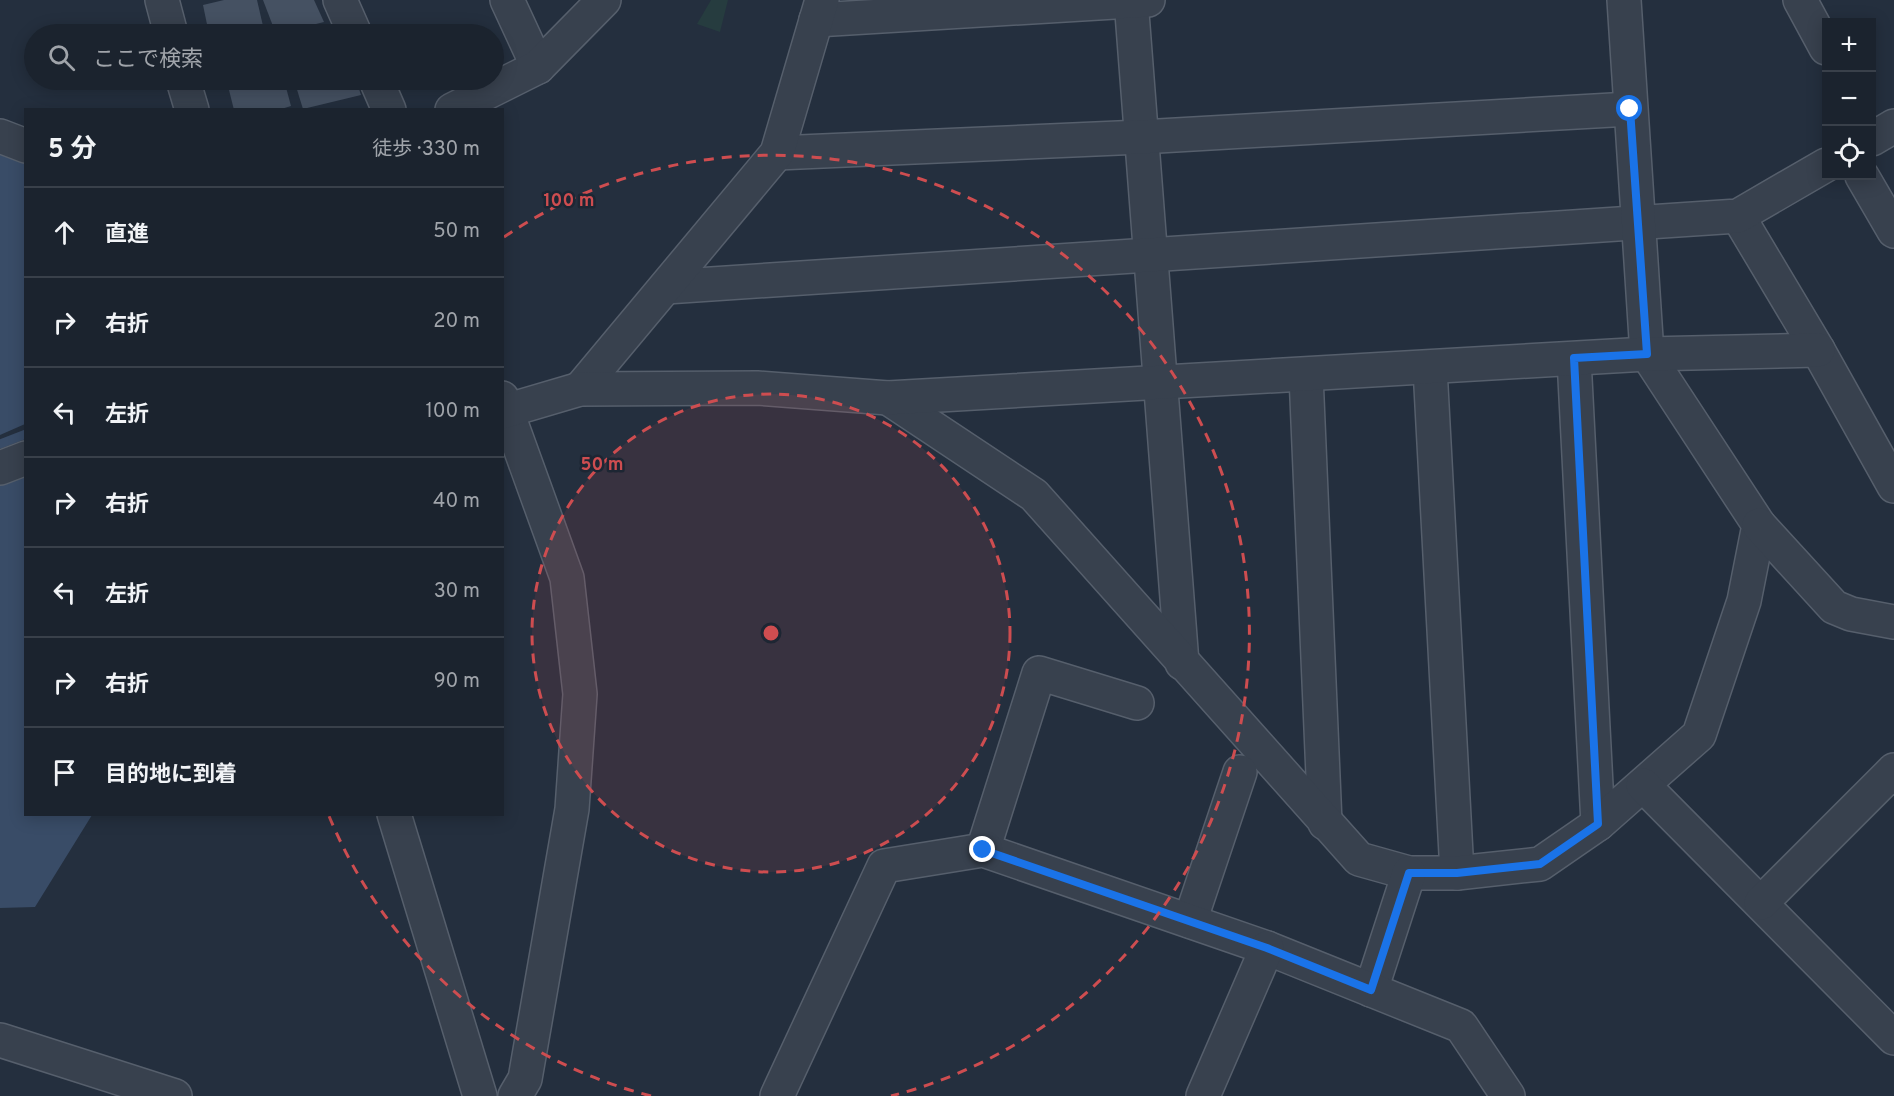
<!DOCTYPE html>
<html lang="ja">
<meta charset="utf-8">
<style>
body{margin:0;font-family:Overpass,"Noto Sans JP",sans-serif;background:#282f3a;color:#f1f3f6}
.controls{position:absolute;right:18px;top:18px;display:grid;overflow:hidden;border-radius:0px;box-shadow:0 3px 15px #0003}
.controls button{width:54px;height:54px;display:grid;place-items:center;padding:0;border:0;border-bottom:2px solid #39404a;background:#1b232e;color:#f1f3f6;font:30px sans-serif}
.stop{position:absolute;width:18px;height:18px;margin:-14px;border:4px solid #1a73e8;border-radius:50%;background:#fff}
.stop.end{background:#1a73e8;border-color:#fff;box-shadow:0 2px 6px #0008}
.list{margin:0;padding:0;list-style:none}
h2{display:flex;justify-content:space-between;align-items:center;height:78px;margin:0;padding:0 24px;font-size:26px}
h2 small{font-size:20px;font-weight:400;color:#a0a4aa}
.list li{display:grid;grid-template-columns:39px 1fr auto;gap:18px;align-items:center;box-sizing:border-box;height:90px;padding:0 24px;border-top:2px solid #39404a}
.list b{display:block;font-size:22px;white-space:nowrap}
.list em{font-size:20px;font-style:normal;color:#a0a4aa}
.icon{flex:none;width:33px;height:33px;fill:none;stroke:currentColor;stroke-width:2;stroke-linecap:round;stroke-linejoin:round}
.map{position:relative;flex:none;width:1894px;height:1096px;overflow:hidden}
.search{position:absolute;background:#1b232e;box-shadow:0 3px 15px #0003;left:24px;top:24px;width:480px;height:66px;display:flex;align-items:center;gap:15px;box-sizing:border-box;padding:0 21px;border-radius:33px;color:#a0a4aa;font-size:22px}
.panel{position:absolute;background:#1b232e;box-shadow:0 3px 15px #0003;left:24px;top:108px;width:480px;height:708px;border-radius:0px}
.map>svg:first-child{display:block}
</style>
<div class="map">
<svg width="1894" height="1096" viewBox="0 0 1894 1096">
<rect width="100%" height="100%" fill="#242f3e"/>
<path fill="#263c3f" d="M711,0H728L720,32L697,24Z"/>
<g fill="#394c67">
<path d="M0,152L26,162L25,424L0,435Z"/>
<path d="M25,474L26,814L92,815L35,907L0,908V485Z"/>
</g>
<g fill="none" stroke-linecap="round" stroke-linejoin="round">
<path stroke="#394c67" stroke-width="9" d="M0,444L26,434"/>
</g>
<g fill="#455162">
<path d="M224,0H257L263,26L225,34H209L203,5Z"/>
<path d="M263,0H314L324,22L276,34Z"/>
<path d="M327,25L331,34H294Z"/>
<path d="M253,80H284L291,106L278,110H234L228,86Z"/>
<path d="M294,80H356L361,95L303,109Z"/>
</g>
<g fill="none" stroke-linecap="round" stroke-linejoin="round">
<defs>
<g id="minor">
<path d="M162,0L171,34"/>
<path d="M340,0L355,34"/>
<path d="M507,0L538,67"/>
<path d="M1131,0L1182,663"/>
<path d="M1800,0L1826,48"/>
<path d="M816,20L1148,0"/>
<path d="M183,80L192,110"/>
<path d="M376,80L389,110"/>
<path d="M452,110L538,67L604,0"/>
<path d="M0,136L26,146"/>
<path d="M1872,139L1894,126"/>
<path d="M777,153L1141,137L1630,109"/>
<path d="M1862,176L1894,231"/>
<path d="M1738,216L1818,350L1894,486"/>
<path d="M666,287L1738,216L1826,165"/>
<path d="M1574,359L1598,824"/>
<path d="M1430,368L1457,873"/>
<path d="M1306,375L1325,823"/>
<path d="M580,389L777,153L822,0"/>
<path d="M502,398L567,578L580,694L572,809L525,1079L515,1096"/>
<path d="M888,398L1034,495L1359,859L1409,873H1457L1540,864L1598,824L1699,735L1744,601L1759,525L1647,354L1624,0"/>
<path d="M502,412L580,389L757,388L888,398L1647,354L1818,350"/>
<path d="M0,468L26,458"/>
<path d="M1759,525L1834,607L1851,614L1894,622"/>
<path d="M1643,785L1894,1038"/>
<path d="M394,814L480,1096"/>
<path d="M983,850L1039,673L1137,703"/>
<path d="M1761,903L1894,770"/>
<path d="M1190,921L1240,772"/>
<path d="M1371,990L1409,873"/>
<path d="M0,1040L175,1096"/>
<path d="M777,1096L884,866L983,850L1267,948L1461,1026L1508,1096"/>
<path d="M1203,1096L1267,948"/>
</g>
</defs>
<use href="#minor" stroke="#565f6c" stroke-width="36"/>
<use href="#minor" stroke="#38414e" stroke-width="33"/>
</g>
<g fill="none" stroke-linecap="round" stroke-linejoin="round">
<path stroke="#1a73e8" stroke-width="8" d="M983,850L1267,948L1371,990L1409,873H1457L1540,864L1598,824L1574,358L1647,354L1630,109"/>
</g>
<circle cx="771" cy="633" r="239" fill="#ce4d50" fill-opacity=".12"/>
<g fill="none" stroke="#ce4d50" stroke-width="3" stroke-dasharray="10 8">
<circle cx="771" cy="633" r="239"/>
<path d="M651 1096A478 478 0 0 1 329 816M504 237A478 478 0 1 1 891 1096"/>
</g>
<circle cx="771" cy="633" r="9" fill="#ce4d50" stroke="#1d2633" stroke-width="3"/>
<g font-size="18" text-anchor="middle" font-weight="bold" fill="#ce4d50" stroke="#1d2633" stroke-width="5" stroke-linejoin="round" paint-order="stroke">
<text x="569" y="206">100 m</text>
<text x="602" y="470">50 m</text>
</g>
</svg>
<div class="controls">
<button>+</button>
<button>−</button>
<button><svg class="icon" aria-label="locate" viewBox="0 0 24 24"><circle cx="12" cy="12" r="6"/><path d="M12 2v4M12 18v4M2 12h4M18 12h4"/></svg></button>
</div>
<div class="stop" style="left:1630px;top:109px"></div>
<div class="stop end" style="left:983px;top:850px"></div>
<div class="search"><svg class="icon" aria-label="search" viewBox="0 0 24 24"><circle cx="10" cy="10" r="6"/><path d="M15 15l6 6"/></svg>ここで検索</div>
<section class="panel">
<h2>5 分<small>徒歩 · 330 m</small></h2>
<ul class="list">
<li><svg class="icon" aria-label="ahead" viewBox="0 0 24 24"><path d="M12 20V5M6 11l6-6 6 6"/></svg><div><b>直進</b></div><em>50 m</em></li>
<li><svg class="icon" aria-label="right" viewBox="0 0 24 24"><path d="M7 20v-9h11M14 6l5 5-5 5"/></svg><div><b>右折</b></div><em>20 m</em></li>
<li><svg class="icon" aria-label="left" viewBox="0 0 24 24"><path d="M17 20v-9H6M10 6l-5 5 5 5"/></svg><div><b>左折</b></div><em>100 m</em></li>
<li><svg class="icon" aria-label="right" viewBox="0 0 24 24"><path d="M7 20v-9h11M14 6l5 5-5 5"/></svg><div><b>右折</b></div><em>40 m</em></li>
<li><svg class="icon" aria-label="left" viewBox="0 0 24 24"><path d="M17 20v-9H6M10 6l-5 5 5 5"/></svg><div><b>左折</b></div><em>30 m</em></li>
<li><svg class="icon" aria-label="right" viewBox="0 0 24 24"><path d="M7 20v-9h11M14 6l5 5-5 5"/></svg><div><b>右折</b></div><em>90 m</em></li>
<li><svg class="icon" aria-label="arrive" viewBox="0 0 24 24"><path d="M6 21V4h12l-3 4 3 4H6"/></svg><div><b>目的地に到着</b></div></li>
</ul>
</section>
</div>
